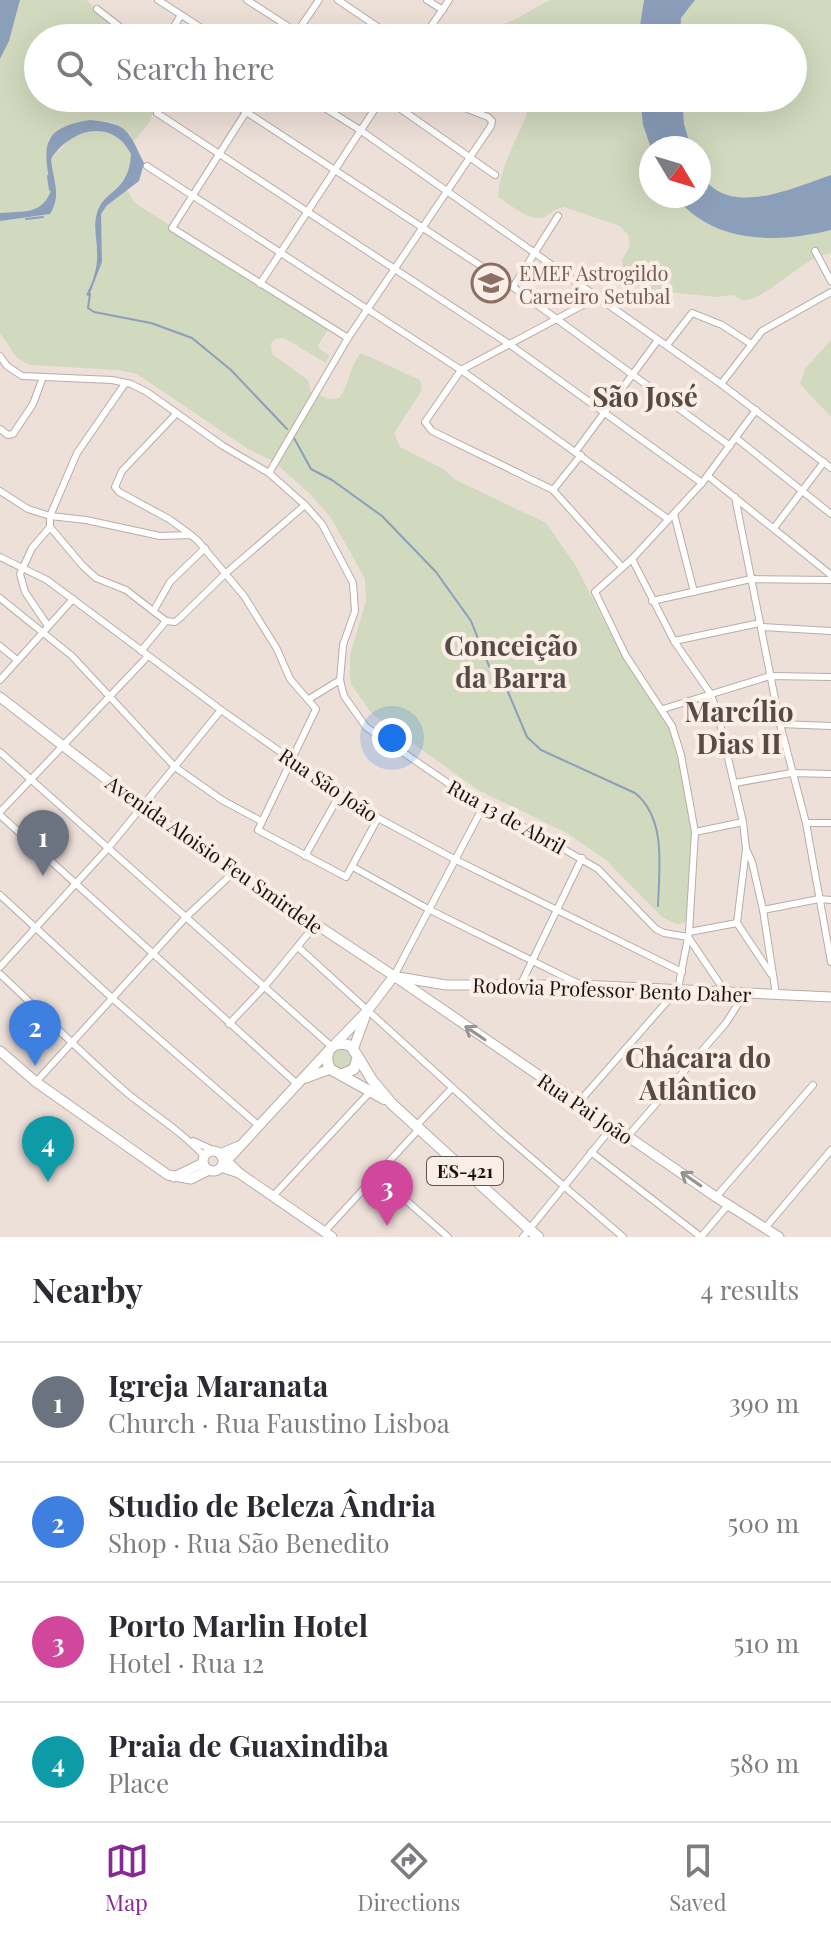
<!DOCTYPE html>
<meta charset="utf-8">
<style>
body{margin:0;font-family:"Playfair Display",serif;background:#f2f2f3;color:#2b2b33}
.compass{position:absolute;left:639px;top:136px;width:72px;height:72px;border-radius:50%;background:#fff;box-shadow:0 8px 32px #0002;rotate:128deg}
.you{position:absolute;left:392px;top:738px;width:28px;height:28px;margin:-20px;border:6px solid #fff;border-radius:50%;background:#1a73e8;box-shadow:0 0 0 12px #1a73e833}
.badge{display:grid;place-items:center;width:52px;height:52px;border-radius:50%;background:#862994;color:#fff;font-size:26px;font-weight:700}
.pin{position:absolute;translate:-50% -66px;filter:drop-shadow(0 2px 4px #0008)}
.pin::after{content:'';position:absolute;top:42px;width:28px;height:24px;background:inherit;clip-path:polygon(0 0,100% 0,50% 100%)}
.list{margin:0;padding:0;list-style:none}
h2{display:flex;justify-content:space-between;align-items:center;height:104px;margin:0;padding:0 32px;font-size:34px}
h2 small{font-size:26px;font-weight:400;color:#7c7c81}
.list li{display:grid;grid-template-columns:52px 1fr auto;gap:24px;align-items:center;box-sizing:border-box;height:120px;padding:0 32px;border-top:2px solid #e1e1e2}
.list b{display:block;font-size:30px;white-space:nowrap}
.list p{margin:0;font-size:26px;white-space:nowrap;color:#7c7c81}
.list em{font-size:26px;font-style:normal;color:#7c7c81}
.icon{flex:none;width:44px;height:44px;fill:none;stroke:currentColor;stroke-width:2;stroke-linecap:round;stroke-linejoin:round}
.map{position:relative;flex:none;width:831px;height:1237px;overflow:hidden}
.search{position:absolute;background:#fff;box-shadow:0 8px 32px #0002;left:24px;right:24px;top:24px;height:88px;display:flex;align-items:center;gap:20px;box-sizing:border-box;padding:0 28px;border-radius:44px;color:#7c7c81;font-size:30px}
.sheet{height:584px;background:#fff}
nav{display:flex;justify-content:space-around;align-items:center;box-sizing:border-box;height:112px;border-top:2px solid #e1e1e2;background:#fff;font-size:22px;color:#7c7c81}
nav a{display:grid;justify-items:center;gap:4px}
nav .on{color:#862994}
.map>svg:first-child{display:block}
</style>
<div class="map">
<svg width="831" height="1237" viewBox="0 0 831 1237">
<rect width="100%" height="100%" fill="#ede0d9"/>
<g fill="#d1d9be">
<path d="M20,0H87L108,21L115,38H38V98H149C161,115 144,129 133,142L130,133L111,122L48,139L51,190C43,214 22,212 0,213V59L9,41Z"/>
<path d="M550,0H644L638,38H497L504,24C522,17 534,8 550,0Z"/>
<path d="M695,0H831V175C799,186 718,221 700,173C697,166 699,156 699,148H691L684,124L682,98H793V38H680L681,18Z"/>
<path d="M523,98H640L643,125L651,148V196H673C681,203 688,211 697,217C735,244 788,241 831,230V253C803,257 777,291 748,300H742L732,295L717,297L647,290L634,284L623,273L622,260L630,246L628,235L620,226L564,207C555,209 553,212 546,216C532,224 511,205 498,197C500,167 516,141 527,114Z"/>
<path d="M100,129C111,132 119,137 126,146C149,173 103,193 97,215C93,229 98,244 97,259C96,272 91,284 86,295H90L102,262L101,210L127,190L135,203L255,280L332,324L318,345L319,349L329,355L326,363L284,338L276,339L271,343L272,354L308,380L311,392L329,399L339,398C350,384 349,366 361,353L420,380L422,390L394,433L400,447L443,469L456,480L546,523L576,566L619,650L668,721L678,744L692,828L689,918L683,923L676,924L662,917L606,860L567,833L478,790L372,714L351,684L350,677V655L366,601L365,579L331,518L309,493L273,461L248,449L137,374L119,370L30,365L17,358L0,333V221L50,214C62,195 53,180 51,159L72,137Z"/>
<path d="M831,340V417L800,384L805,369Z"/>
<circle cx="342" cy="1059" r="11"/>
</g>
<g fill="#8c9fba">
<path d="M0,0H20L9,41L0,59Z"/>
<path d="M644,0H695L681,18L680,38H638Z"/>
<path d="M640,98H682L684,124L691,148H651L643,125Z"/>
<path d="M90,120C130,124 128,131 144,163L139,181L101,210L102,262L89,296L86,295C93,282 98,267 97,252C97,239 93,226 97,213C104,189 129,193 131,154C112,117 70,129 51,159C53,180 62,195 50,214L0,221V213C22,211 43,215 51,190C43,146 40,128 90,120Z"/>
<path d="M699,170C724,221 792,188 831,175V230C788,241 735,244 697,217C688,211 681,203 673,196H699Z"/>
</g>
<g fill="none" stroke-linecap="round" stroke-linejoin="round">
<g stroke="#8c9fba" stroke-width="2">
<path d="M48,176L50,190"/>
<path d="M100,214L107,203"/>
<path d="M26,219L43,217"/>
<path d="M90,294L88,308L94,312L151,323L192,338L231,370L287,429"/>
<path d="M294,438L311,469L332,480L382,516L436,572L471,621L489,666L508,692L527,737L541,750L635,793C667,819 659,869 658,906"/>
</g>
<defs>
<g id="street">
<path d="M158,0L217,38"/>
<path d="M247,0L306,38"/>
<path d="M338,0L394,38"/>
<path d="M427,0L443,10"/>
<path d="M97,9L134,38"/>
<path d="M167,38L181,15"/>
<path d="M293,38L319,0"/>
<path d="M423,38L449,0"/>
<path d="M225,98L513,287L730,446"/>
<path d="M255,98L172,228L348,338"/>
<path d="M309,98L360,130L721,384L831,468"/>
<path d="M385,98L495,175"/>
<path d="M157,113L509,344L702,483"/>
<path d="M147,166L461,370L668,519"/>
<path d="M815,251L831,281"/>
<path d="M260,284L382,98"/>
<path d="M513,287L558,216"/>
<path d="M598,297L461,370L425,422L432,431L553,490L622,567"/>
<path d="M667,345L692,313L722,325L751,344"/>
<path d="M0,356L7,366L22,376L112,380L131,384L147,392L223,446L269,473L305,505L322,524L353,583L355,611L343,645L340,680L344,696L366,727L483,807L536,833L598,869L656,929L664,933L688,937L724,990"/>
<path d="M122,382L124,385L77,453L50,516V527L82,565L96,578L126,590L166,621"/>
<path d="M721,384L762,331L831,292"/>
<path d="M176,414L122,471L115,487L119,492L169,519L191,535"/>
<path d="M0,429L8,435L13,434L33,404L43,377"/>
<path d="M736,438L831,514"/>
<path d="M576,451L658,340"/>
<path d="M269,473L348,338L491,126L492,121L488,117L439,98"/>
<path d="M708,476L831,575"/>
<path d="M553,490L581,455"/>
<path d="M0,491L28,509L50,516L86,520L160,536L191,535L198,541L244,596L277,649L290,679L316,709L258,830L346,877L378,818"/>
<path d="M735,497L780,724L806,823L831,962"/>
<path d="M674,514L694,592"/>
<path d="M774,528L824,462"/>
<path d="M0,557L47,580L221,710L340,794L378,818L456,860L682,972"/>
<path d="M632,559L674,641L710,693L717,711L743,822L746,849L752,862L763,910L776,994"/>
<path d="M0,598L72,656L175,767L222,800L261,821"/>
<path d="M652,601L751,579L831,580"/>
<path d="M154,610L170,582L205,548"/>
<path d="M48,626L25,592L20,574L32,548L50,527"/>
<path d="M761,627L831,631"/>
<path d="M674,641L760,623"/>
<path d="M0,646L17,660"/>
<path d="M141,651L166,621L175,622L181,617L226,573L305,505"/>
<path d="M0,680L73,599"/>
<path d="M309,699L340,680"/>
<path d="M663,709L770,676L831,677"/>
<path d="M780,724L831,726"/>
<path d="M0,752L331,1046"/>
<path d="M735,783L791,773L831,774"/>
<path d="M0,812L148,656"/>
<path d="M0,815L296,1083"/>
<path d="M806,823H831"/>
<path d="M695,832L743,822"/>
<path d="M746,849L737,923L771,974"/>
<path d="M305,856L340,794"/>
<path d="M353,867L430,910L577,983"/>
<path d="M0,895L112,998L258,1125"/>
<path d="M763,910L819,899L831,900"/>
<path d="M689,932L737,923"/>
<path d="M298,947L500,1131L623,1237"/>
<path d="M0,967L109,847L221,710"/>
<path d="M0,974C42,1013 83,1055 127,1093C153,1114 181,1131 204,1156"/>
<path d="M394,976L483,807"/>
<path d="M521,984L582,858"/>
<path d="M229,1024L265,986L316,924"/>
<path d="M36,1082L187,916L235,871"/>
<path d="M579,1102L678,989L689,932L695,832L681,755L672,726L626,656L595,592L632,559L702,483L756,410"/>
<path d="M416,1126L452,1088"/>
<path d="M628,1136L726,1023L745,993"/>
<path d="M193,1141L215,1151"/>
<path d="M591,1152L701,1237"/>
<path d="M376,1174L448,1237"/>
<path d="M273,1196L371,1091"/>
<path d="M716,1197L813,1085"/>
<path d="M765,1228L831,1150"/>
<path d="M325,1231L419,1129"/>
<path d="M523,1237L613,1126"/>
<path d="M701,1237L728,1205"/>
</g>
<g id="secondary">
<path d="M0,697L159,820L394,976L716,1197L779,1237"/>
<path d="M398,977L446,985H580L831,997"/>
<path d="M336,1043L368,1010L394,976"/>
<path d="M354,1047L365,1017"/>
<path d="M0,1051L36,1082L168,1175L191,1179L209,1170"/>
<path d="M306,1078L330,1069"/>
<path d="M239,1146L220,1154L239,1173L332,1237"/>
<circle cx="213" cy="1161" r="10"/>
<path d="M239,1173L221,1167L328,1051"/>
<path d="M174,1177L203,1163"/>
</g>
<g id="primary">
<path d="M358,1057L372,1080L392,1104L538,1237"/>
<path d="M343,1074L354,1069L358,1057L351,1046C333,1039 322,1051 330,1069L384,1099"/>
</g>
</defs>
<use href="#street" stroke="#b9ada6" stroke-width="8"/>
<use href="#secondary" stroke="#b9ada6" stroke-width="11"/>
<use href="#primary" stroke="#b9ada6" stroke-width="12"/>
<use href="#street" stroke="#fff" stroke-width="6"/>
<use href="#secondary" stroke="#fff" stroke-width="9"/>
<use href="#primary" stroke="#fff" stroke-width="10"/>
</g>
<defs><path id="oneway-shaft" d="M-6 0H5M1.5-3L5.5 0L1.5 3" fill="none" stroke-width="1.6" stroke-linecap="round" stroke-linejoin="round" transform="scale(2)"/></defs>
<g stroke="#979594">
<use href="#oneway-shaft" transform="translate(475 1033) rotate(-146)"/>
<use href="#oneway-shaft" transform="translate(691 1179) rotate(-145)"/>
</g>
<defs>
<symbol id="school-ring" viewBox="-11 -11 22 22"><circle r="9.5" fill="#faeee6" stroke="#8d6e63" stroke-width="1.5"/><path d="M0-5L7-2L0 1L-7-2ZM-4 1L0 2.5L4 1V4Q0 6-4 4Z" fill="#8d6e63"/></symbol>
</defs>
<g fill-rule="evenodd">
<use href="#school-ring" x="469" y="261" width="44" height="44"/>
</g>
<g text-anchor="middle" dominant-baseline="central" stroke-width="8" stroke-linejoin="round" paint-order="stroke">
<rect fill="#faeee6" stroke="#5c5551" stroke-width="2" x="427" y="1157" width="76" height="28" rx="6"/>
<g font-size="18" font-weight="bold" fill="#181411">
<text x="465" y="1171">ES-421</text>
</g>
<g font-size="20" fill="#785e54" stroke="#faeee6" text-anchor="start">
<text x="519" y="272">EMEF Astrogildo<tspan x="519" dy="23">Carneiro Setubal</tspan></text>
</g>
<g font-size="20" fill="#181411" stroke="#faeee6">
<text transform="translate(329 784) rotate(34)">Rua São João</text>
<text transform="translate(507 816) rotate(29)">Rua 13 de Abril</text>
<text transform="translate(215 854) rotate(35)">Avenida Aloisio Feu Smirdele</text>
<text transform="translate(612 989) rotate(2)">Rodovia Professor Bento Daher</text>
<text transform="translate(586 1108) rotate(34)">Rua Pai João</text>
</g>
<g font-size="28" font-weight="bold" fill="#564c46" stroke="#faeee6">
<text x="645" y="395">São José</text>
<text x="511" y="644">Conceição<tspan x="511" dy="32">da Barra</tspan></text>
<text x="739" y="710">Marcílio<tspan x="739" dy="32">Dias II</tspan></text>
<text x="698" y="1056">Chácara do<tspan x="698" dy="32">Atlântico</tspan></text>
</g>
</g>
</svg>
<svg class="compass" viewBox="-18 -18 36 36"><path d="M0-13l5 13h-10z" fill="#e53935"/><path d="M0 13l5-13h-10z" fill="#7c7c81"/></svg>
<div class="you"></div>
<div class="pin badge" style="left:43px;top:876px;background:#6b7280">1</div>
<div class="pin badge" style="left:35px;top:1066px;background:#3f7fe0">2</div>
<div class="pin badge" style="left:387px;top:1226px;background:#d1479c">3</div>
<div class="pin badge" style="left:48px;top:1182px;background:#0f9aa8">4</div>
<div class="search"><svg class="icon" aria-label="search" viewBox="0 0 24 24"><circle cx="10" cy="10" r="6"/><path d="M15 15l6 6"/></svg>Search here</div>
</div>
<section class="sheet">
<h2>Nearby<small>4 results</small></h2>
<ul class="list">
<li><span class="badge" style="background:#6b7280">1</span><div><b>Igreja Maranata</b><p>Church · Rua Faustino Lisboa</p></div><em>390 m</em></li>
<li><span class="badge" style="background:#3f7fe0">2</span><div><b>Studio de Beleza Ândria</b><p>Shop · Rua São Benedito</p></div><em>500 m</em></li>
<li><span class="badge" style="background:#d1479c">3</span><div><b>Porto Marlin Hotel</b><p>Hotel · Rua 12</p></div><em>510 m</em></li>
<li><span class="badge" style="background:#0f9aa8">4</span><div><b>Praia de Guaxindiba</b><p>Place</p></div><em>580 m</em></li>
</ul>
</section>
<nav>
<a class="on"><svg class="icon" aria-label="map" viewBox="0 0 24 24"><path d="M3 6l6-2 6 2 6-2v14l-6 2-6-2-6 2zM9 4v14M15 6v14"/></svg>Map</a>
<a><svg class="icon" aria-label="directions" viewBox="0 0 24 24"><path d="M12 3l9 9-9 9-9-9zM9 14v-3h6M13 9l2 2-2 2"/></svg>Directions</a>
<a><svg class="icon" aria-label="saved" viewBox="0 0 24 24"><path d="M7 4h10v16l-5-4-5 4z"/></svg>Saved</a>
</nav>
